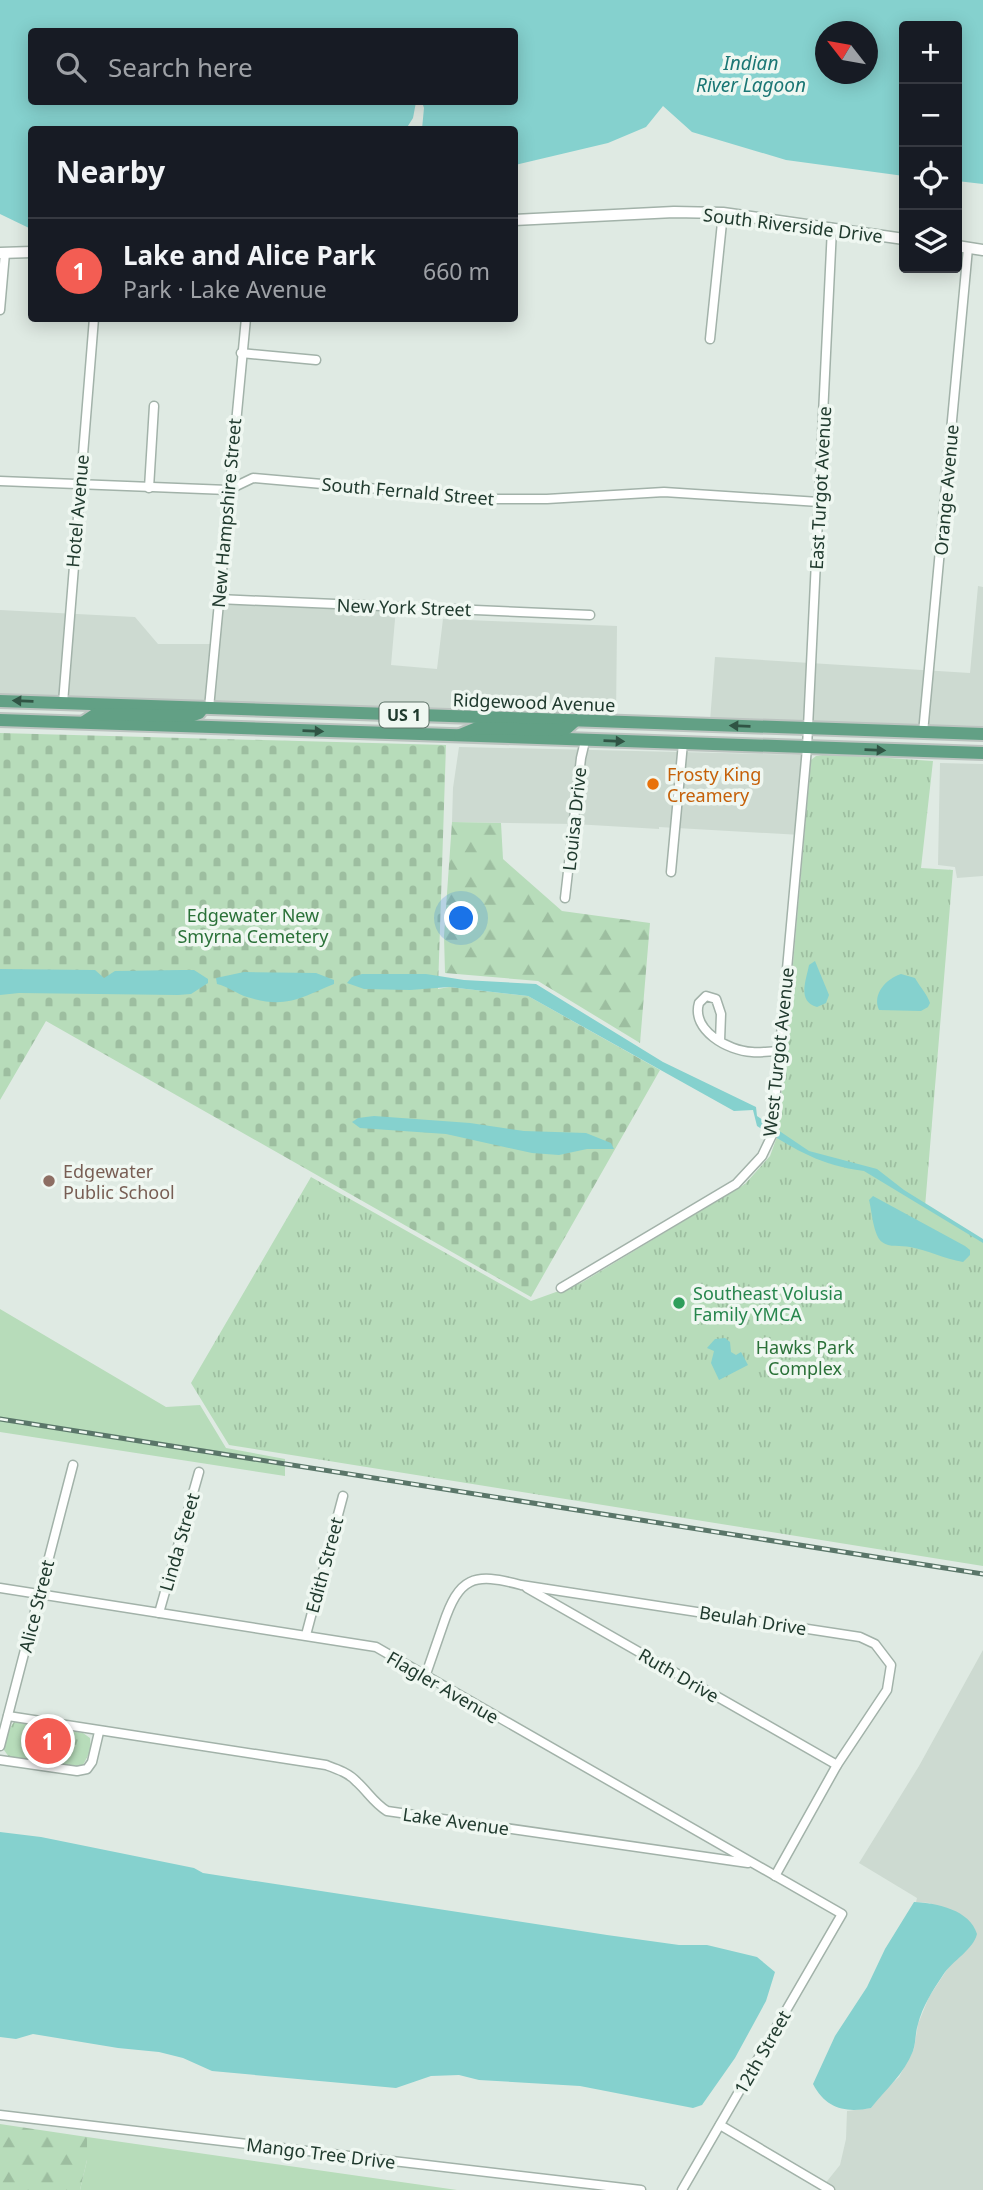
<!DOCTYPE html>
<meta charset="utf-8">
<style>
body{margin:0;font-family:"Noto Sans",sans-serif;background:#20242c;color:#f1f3f6}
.controls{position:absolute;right:21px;top:21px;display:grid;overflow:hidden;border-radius:7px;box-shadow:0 4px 18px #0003}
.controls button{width:63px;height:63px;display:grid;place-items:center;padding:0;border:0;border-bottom:2px solid #363941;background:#171b24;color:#f1f3f6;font:35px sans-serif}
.compass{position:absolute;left:815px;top:21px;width:63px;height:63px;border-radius:50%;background:#171b24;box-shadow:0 4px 18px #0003;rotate:301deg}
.you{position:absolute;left:462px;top:919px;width:24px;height:24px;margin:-18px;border:5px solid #fff;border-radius:50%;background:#1a73e8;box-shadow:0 0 0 10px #1a73e833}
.badge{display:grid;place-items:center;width:46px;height:46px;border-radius:50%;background:#f35d53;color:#fff;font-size:23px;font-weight:700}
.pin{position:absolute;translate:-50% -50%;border:4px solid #fff;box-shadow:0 2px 7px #0006}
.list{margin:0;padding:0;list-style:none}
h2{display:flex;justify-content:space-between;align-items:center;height:91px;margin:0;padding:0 28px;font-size:30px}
h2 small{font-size:23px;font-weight:400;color:#9ea1a6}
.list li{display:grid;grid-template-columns:46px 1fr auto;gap:21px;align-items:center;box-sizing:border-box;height:105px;padding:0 28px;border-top:2px solid #363941}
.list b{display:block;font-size:26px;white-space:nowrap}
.list p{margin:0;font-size:23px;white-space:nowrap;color:#9ea1a6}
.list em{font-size:23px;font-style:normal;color:#9ea1a6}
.icon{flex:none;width:38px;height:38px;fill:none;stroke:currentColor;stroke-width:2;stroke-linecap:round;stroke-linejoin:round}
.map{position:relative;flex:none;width:983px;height:2190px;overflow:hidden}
.search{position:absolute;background:#171b24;box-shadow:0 4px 18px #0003;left:28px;top:28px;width:490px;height:77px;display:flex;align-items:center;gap:18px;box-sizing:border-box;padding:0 24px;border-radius:7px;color:#9ea1a6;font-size:26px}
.panel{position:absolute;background:#171b24;box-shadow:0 4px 18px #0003;left:28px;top:126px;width:490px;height:196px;border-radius:7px}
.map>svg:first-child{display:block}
</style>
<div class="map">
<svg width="983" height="2190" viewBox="0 0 983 2190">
<defs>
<pattern id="forest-firs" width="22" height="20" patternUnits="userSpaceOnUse" patternTransform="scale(1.75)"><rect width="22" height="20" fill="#b7dcba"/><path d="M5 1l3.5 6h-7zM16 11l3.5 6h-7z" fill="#9dbea0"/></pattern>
<pattern id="cemetery-stones" width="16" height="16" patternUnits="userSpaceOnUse" patternTransform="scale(1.75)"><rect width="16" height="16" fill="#b7dcba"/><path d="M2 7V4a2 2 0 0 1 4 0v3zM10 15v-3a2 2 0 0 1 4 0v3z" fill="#9dbea0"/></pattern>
<pattern id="park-tufts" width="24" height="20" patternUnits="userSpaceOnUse" patternTransform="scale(1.75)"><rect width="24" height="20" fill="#b7dcba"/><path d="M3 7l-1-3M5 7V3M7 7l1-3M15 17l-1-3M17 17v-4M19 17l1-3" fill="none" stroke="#9dbea0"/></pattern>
</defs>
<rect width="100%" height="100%" fill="#dfeae3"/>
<g fill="#cddad1">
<path d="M978,586L983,587V726L710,721L715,657L970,673Z"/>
<path d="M214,601L396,608L391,665L437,669L443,619L617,626L616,717L576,713L574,715L0,696V610L135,617L158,644H210Z"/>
<path d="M459,747L810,755L808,757L801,835L659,827V829L574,824L452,822L453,788Z"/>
<path d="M940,763L983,764V876L957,878L955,867L938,865Z"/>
<path d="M983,1650V2190H820L840,2165L846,2139L847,2111L871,2108L883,2092L899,2077L914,2049L918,2024L929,1997L952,1962L967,1950L930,1903L916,1902L917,1898L859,1863L919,1766Z"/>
</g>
<g fill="#b7dcba">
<path d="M0,1309L166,1407L200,1405L226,1448L285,1459V1476L0,1432Z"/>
<path d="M87,2137L457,2190H80L87,2160Z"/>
</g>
<g fill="url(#forest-firs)">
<path d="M452,822L501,823L503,859L562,911L650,923L640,1043L538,981L445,973L444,936Z"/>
<path d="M0,2124L87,2137V2160L80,2190H0Z"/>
</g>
<path fill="url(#cemetery-stones)" d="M0,733L446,745L438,989L449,987L528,996L660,1070L531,1297L46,1021L0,1100Z"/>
<g fill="url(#park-tufts)">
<path d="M829,754L933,761L921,868L953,870L925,1207L983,1242V1566L229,1445L191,1383L311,1177L531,1301L581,1283L745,1184L770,1156L778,1134L811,760L816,756Z"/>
<path d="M14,1722L83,1733L90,1738L91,1750L83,1765L77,1766L9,1757L4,1750C5,1740 8,1730 14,1722Z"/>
</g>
<g fill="#85d1ce" fill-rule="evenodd">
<path d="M0,0H983V184L957,181V26H904V176L786,160L692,132L663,106L646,127L608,143L515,165L514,130L422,129L424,108L422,102H514V32H32V102H416L413,118L406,129L32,130V227L29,228L0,214ZM825,32H867V74H825Z"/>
<path d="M815,961L829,995L826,1003L817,1007C797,1001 806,981 809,965Z"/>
<path d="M0,969L95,970L104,978L115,971L181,970H194L208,979V983L191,994L178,995L19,993L0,995Z"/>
<path d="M244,972L316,973L334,980V984C300,998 286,1009 247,997C237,994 227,986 217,984L216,978Z"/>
<path d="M362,974H426L464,980L536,984L663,1062L756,1107L757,1116L809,1151L877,1169L904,1190L983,1239V1243L864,1171C818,1165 795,1149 757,1126L753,1110L734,1111L528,996L449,987L410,990L364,989L347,983L352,977Z"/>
<path d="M901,974L915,978C920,987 927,994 930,1003L928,1007L921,1011L879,1010C872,994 886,979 901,974Z"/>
<path d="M374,1116L470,1123L524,1131L586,1133L611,1143L614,1149H587L559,1155L532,1153L446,1134L360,1128L352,1122L358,1118Z"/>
<path d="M873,1196L965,1246L970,1250V1255L963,1262C944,1259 928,1250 910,1247C901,1245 889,1248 882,1242C873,1235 872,1211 869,1200Z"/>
<path d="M725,1338L730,1342L731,1352L736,1355L741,1352L748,1365L719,1380L711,1363L714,1351L707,1348L715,1339Z"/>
<path d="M0,1832L41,1837L194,1868L203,1873L607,1935L679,1945H707L757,1957L775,1972L766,2001L735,2058L702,2105L693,2108L580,2086L479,2080L459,2075L431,2076L396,2088L212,2071L183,2058L159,2052L118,2048L33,2034L16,2039L0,2037Z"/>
<path d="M914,1902C937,1903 970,1910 977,1934C973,1950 953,1960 943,1975C933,1990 922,2007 918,2024C915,2033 916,2043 913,2051C904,2074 886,2089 871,2108C846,2113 826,2109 813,2084L835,2036L867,1987L885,1949Z"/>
</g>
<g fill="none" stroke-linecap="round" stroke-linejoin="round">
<defs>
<g id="minor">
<path d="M0,310L5,253"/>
<path d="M710,339L723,213"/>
<path d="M241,353L316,360"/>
<path d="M0,481L228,490L253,478L493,499H547L664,492L819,502"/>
<path d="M149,488L154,406"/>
<path d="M218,599L590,615"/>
<path d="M63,703L94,318"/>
<path d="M209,708L246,318"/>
<path d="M923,733L968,248"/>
<path d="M671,872L683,743"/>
<path d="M565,898L581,758L585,741"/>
<path d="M720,1041L721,1014L716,999L706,996L699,1003C691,1030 728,1051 752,1052C761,1053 771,1051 780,1051"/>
<path d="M561,1288L736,1184L762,1156L772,1135L807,748L832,228"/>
<path d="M0,1588L376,1647L842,1914L682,2190"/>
<path d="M527,1588L837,1765"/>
<path d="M159,1613L199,1472"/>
<path d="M306,1635L343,1496"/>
<path d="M425,1677C431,1660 437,1642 443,1625C459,1577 473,1572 521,1585L860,1637L875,1644L891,1665L887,1690L837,1765L775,1876"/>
<path d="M8,1716L326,1765C337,1769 349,1773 357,1782C368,1792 374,1803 387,1811L748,1863"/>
<path d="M0,1746L73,1465"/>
<path d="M0,1760L77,1771L87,1769L92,1762L99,1732"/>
<path d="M0,2115L641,2190"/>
<path d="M720,2125L830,2190"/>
</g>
<g id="tertiary">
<path d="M514,220L674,212L723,213L904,239"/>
<path d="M957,246L983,250"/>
<path d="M0,253L32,252"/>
</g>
<g id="primary">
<path d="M0,701L983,734"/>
<path d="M0,720L983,753"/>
<path d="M84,722L96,714L190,716L199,713L203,708"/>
<path d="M460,735L477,728L558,730L567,728L576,720"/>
</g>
</defs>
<use href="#minor" stroke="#a2b2a9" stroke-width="11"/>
<use href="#tertiary" stroke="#a2b2a9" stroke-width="13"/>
<use href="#primary" stroke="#bcc4c0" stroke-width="16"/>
<use href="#minor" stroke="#fff" stroke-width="8"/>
<use href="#tertiary" stroke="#fff" stroke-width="10"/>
<use href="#primary" stroke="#62a085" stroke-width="12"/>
<defs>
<path id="rail" d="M0,1419L983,1574"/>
</defs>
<use href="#rail" stroke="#5a7669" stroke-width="5"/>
<use href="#rail" stroke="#eff7f1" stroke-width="2.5" stroke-dasharray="8" stroke-linecap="butt"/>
</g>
<defs><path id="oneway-solid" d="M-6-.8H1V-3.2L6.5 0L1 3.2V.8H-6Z" transform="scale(1.75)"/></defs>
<g fill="#305444">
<use href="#oneway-solid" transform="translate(23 701) rotate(-178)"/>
<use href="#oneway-solid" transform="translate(740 726) rotate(-178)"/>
<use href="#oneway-solid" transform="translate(313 731) rotate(2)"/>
<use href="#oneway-solid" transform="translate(614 741) rotate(2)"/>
<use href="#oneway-solid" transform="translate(875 750) rotate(2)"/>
</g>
<circle fill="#e8710a" stroke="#eff7f1" stroke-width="2.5" cx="653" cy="784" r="7"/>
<circle fill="#8d6e63" stroke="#eff7f1" stroke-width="2.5" cx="49" cy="1181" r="7"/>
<circle fill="#2e9e5b" stroke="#eff7f1" stroke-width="2.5" cx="679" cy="1303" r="7"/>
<g text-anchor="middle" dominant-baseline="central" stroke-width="7" stroke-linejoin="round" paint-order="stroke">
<rect fill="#eff7f1" stroke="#5e7368" stroke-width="2" x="379.5" y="702.5" width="49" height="25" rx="5"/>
<g font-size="16" font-weight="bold" fill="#203a2e">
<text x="404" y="715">US 1</text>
</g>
<g font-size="18" fill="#203a2e" stroke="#eff7f1">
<text transform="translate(793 225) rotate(7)">South Riverside Drive</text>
<text transform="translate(820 488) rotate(-87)">East Turgot Avenue</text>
<text transform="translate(946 490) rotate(-85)">Orange Avenue</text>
<text transform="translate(408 491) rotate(5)">South Fernald Street</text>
<text transform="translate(77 511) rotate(-85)">Hotel Avenue</text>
<text transform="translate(226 513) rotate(-85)">New Hampshire Street</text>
<text transform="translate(404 607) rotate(2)">New York Street</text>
<text transform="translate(534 702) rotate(2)">Ridgewood Avenue</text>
<text transform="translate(574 819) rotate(-84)">Louisa Drive</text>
<text transform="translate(778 1052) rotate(-84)">West Turgot Avenue</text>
<text transform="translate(179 1542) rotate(-74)">Linda Street</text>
<text transform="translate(324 1565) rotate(-75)">Edith Street</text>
<text transform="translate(36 1606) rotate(-76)">Alice Street</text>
<text transform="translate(753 1620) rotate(9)">Beulah Drive</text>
<text transform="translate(679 1675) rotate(30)">Ruth Drive</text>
<text transform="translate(443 1687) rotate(30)">Flagler Avenue</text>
<text transform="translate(456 1821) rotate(8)">Lake Avenue</text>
<text transform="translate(762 2052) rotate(-60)">12th Street</text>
<text transform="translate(321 2153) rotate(7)">Mango Tree Drive</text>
</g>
<g font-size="18" fill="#c56008" stroke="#eff7f1" text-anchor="start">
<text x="667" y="774">Frosty King<tspan x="667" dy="21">Creamery</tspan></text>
</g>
<g font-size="18" fill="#2a7138" stroke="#eff7f1">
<text x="253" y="915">Edgewater New<tspan x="253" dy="21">Smyrna Cemetery</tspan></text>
<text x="805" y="1347">Hawks Park<tspan x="805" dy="21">Complex</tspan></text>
</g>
<g font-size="18" fill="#785e54" stroke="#eff7f1" text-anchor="start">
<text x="63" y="1171">Edgewater<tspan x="63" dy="21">Public School</tspan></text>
</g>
<g font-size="18" fill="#27864d" stroke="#eff7f1" text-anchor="start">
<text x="693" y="1293">Southeast Volusia<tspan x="693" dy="21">Family YMCA</tspan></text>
</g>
<g font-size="19" font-style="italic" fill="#1a7674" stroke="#eff7f1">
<text x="751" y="63">Indian<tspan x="751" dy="22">River Lagoon</tspan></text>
</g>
</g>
</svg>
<div class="controls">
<button>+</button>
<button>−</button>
<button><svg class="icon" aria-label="locate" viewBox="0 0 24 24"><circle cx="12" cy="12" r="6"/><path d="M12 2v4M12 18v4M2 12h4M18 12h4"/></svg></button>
<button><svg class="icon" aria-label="layers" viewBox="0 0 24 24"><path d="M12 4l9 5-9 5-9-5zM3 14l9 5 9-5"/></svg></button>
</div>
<svg class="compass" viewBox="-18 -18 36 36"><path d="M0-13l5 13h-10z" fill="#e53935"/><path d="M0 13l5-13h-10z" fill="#9ea1a6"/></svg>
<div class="you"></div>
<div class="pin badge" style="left:48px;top:1741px">1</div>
<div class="search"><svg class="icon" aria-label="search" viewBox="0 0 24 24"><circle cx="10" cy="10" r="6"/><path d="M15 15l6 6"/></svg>Search here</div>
<section class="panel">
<h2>Nearby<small></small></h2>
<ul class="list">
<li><span class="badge">1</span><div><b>Lake and Alice Park</b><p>Park · Lake Avenue</p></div><em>660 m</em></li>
</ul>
</section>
</div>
